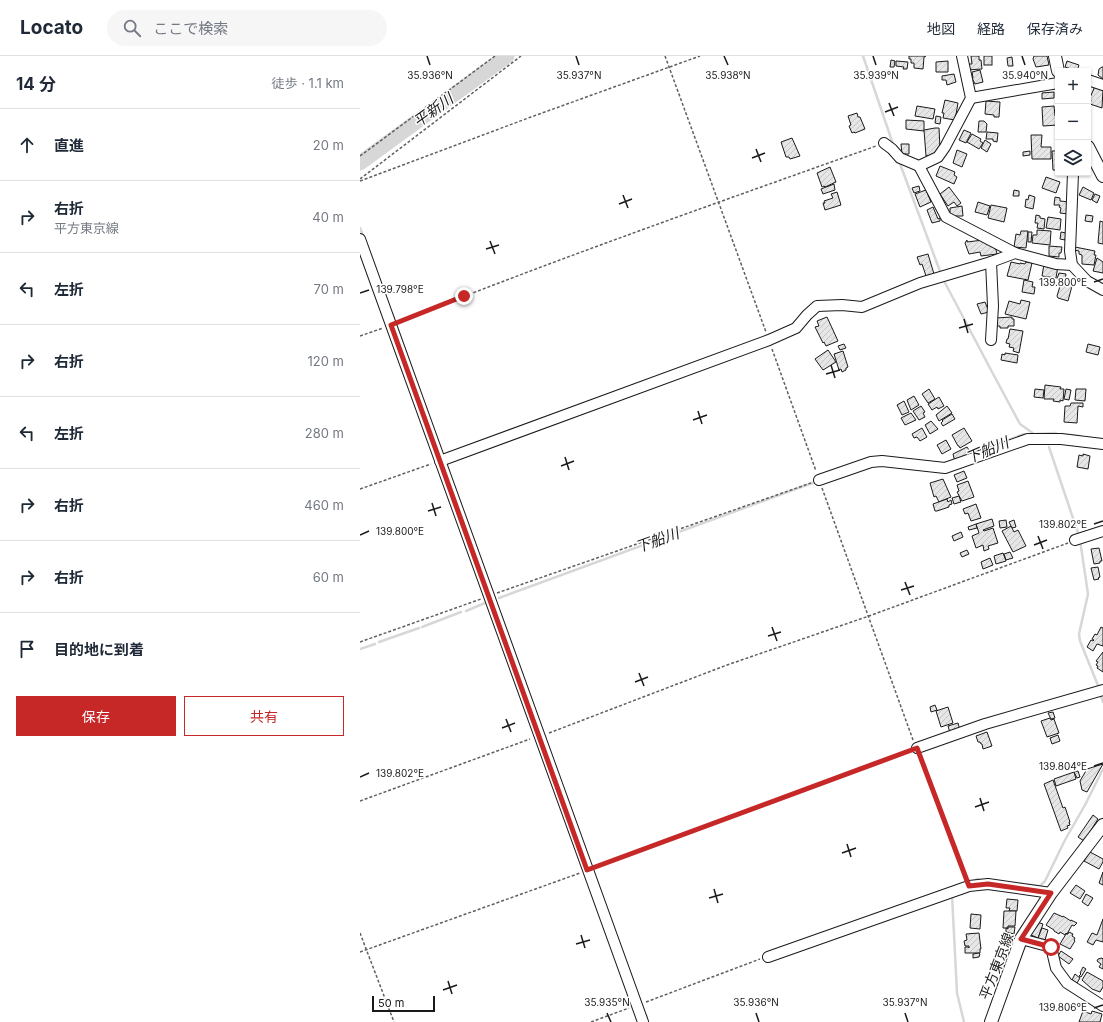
<!DOCTYPE html>
<html lang="ja">
<meta charset="utf-8">
<style>
body{margin:0;font-family:Inter,"Noto Sans JP",sans-serif;background:#f6f6f7;color:#1f2937}
.controls{position:absolute;right:12px;top:12px;display:grid;overflow:hidden;border-radius:0px;box-shadow:0 1px 3px #0004}
.controls button{width:36px;height:36px;display:grid;place-items:center;padding:0;border:0;border-bottom:1px solid #e0e1e3;background:#fff;color:#1f2937;font:20px sans-serif}
.scale{position:absolute;left:12px;bottom:10px;width:63px;box-sizing:border-box;padding-left:4px;border:2px solid #1a1a1a;border-top:0;font-size:11px;line-height:14px;white-space:nowrap;color:#1a1a1a;-webkit-text-stroke:3px #fff;paint-order:stroke}
.stop{position:absolute;width:12px;height:12px;margin:-9px;border:3px solid #c62828;border-radius:50%;background:#fff}
.stop.end{background:#c62828;border-color:#fff;box-shadow:0 1px 4px #0008}
.list{margin:0;padding:0;list-style:none}
h2{display:flex;justify-content:space-between;align-items:center;height:52px;margin:0;padding:0 16px;font-size:17px}
h2 small{font-size:13px;font-weight:400;color:#747a83}
.list li{display:grid;grid-template-columns:26px 1fr auto;gap:12px;align-items:center;box-sizing:border-box;height:72px;padding:0 16px;border-top:1px solid #e0e1e3}
.list b{display:block;font-size:15px;white-space:nowrap}
.list p{margin:0;font-size:13px;white-space:nowrap;color:#747a83}
.list em{font-size:13px;font-style:normal;color:#747a83}
.actions{display:flex;gap:8px;padding:12px 16px}
.actions a{flex:1;padding:9px 0;border:1px solid #c62828;border-radius:0px;text-align:center;font-size:14px;color:#c62828}
.actions .main{background:#c62828;color:#fff}
.icon{flex:none;width:22px;height:22px;fill:none;stroke:currentColor;stroke-width:2;stroke-linecap:round;stroke-linejoin:round}
.map{position:relative;flex:none;width:743px;height:966px;overflow:hidden}
header{display:flex;align-items:center;gap:24px;box-sizing:border-box;height:56px;padding:0 20px;background:#fff;border-bottom:1px solid #e0e1e3}
header strong{font-size:19px}
nav{display:flex;gap:22px;margin-inline-start:auto;font-size:14px}
.search{width:280px;height:36px;background:#f6f6f7;display:flex;align-items:center;gap:10px;box-sizing:border-box;padding:0 14px;border-radius:22px;color:#747a83;font-size:15px}
main{display:flex}
aside{flex:1;background:#fff}
.map>svg:first-child{display:block}
</style>
<header>
<strong>Locato</strong>
<div class="search"><svg class="icon" aria-label="search" viewBox="0 0 24 24"><circle cx="10" cy="10" r="6"/><path d="M15 15l6 6"/></svg>ここで検索</div>
<nav><a>地図</a><a>経路</a><a>保存済み</a></nav>
</header>
<main>
<aside>
<h2>14 分<small>徒歩 · 1.1 km</small></h2>
<ul class="list">
<li><svg class="icon" aria-label="ahead" viewBox="0 0 24 24"><path d="M12 20V5M6 11l6-6 6 6"/></svg><div><b>直進</b></div><em>20 m</em></li>
<li><svg class="icon" aria-label="right" viewBox="0 0 24 24"><path d="M7 20v-9h11M14 6l5 5-5 5"/></svg><div><b>右折</b><p>平方東京線</p></div><em>40 m</em></li>
<li><svg class="icon" aria-label="left" viewBox="0 0 24 24"><path d="M17 20v-9H6M10 6l-5 5 5 5"/></svg><div><b>左折</b></div><em>70 m</em></li>
<li><svg class="icon" aria-label="right" viewBox="0 0 24 24"><path d="M7 20v-9h11M14 6l5 5-5 5"/></svg><div><b>右折</b></div><em>120 m</em></li>
<li><svg class="icon" aria-label="left" viewBox="0 0 24 24"><path d="M17 20v-9H6M10 6l-5 5 5 5"/></svg><div><b>左折</b></div><em>280 m</em></li>
<li><svg class="icon" aria-label="right" viewBox="0 0 24 24"><path d="M7 20v-9h11M14 6l5 5-5 5"/></svg><div><b>右折</b></div><em>460 m</em></li>
<li><svg class="icon" aria-label="right" viewBox="0 0 24 24"><path d="M7 20v-9h11M14 6l5 5-5 5"/></svg><div><b>右折</b></div><em>60 m</em></li>
<li><svg class="icon" aria-label="arrive" viewBox="0 0 24 24"><path d="M6 21V4h12l-3 4 3 4H6"/></svg><div><b>目的地に到着</b></div></li>
</ul>
<div class="actions"><a class="main">保存</a><a>共有</a></div>
</aside>
<div class="map">
<svg width="743" height="966" viewBox="0 0 743 966">
<defs>
<pattern id="building-hatch" width="6" height="6" patternUnits="userSpaceOnUse"><rect width="6" height="6" fill="#e6e6e6"/><path d="M-1 1l2-2M0 6l6-6M5 7l2-2" fill="none" stroke="#c5c5c5"/></pattern>
</defs>
<rect width="100%" height="100%" fill="#fff"/>
<g fill="none" stroke-linecap="round" stroke-linejoin="round">
<g stroke="#d7d7d7" stroke-width="2.5">
<path d="M503,0L534,91"/>
<path d="M539,105L581,218"/>
<path d="M0,172L4,182"/>
<path d="M583,223L631,314L660,368L674,378"/>
<path d="M32,257L52,313"/>
<path d="M676,378L696,377"/>
<path d="M702,378L720,380"/>
<path d="M641,387L664,378"/>
<path d="M689,391L719,480"/>
<path d="M720,484L728,538L719,578L720,585L739,632"/>
<path d="M139,542L455,426"/>
<path d="M106,555L125,547"/>
<path d="M62,571L101,556"/>
<path d="M19,586L59,572"/>
<path d="M0,593L15,588"/>
<path d="M740,637L743,646"/>
<path d="M613,825L617,823L623,824"/>
<path d="M654,827L680,830L685,825L705,784L725,749L743,713"/>
<path d="M592,839L597,937L604,966"/>
<path d="M286,959L288,966"/>
</g>
<path stroke="#d7d7d7" stroke-width="15" d="M0,107L147,0"/>
</g>
<g fill="url(#building-hatch)" stroke="#1a1a1a">
<path d="M549,0H566L564,1L563,13L554,12V7H551V3H549Z"/>
<path d="M611,0H619V4H621L622,13L607,14V8H612Z"/>
<rect x="624" y="0" width="8" height="9"/>
<path d="M674,0H687L689,9L676,11L673,3Z"/>
<path d="M652,1L653,10H648L647,2Z"/>
<path d="M531,4L535,5L534,11H530Z"/>
<path d="M536,5L548,6L547,13H543L544,11L536,10Z"/>
<path d="M588,5V16H576V6Z"/>
<path d="M707,5L719,9L717,15L705,11Z"/>
<path d="M742,11H743V23L738,19L739,13Z"/>
<path d="M620,14L623,26L615,28L612,22H613L612,16Z"/>
<path d="M594,18L596,26L587,29L586,24H582V20Z"/>
<path d="M735,30L743,33L742,52L730,48L731,44H729Z"/>
<path d="M694,36V42L682,43V37Z"/>
<path d="M585,44L598,47L595,64L583,62L584,57H582Z"/>
<path d="M626,45L640,46L639,61H634V59L625,58Z"/>
<path d="M557,50L575,53L573,63L555,60Z"/>
<path d="M694,50L695,60L698,59V69L683,70L682,51Z"/>
<path d="M497,57L498,61H500L505,73L495,77L494,76L492,77L489,70L491,69L488,60Z"/>
<path d="M576,60L581,61L580,68L575,67Z"/>
<path d="M546,64L564,65V75L546,73Z"/>
<path d="M619,65H624L627,68L626,76H618Z"/>
<path d="M575,72H579L580,93L578,99L566,100L564,74Z"/>
<path d="M604,74L611,77L606,87L599,84Z"/>
<path d="M627,76L638,77L637,86L633,85V83H626Z"/>
<path d="M612,78L621,83L620,85L623,87L619,93L607,86Z"/>
<path d="M671,79H682L681,91H691V103H672Z"/>
<path d="M432,82L440,100L430,103L429,101H426L421,86Z"/>
<path d="M625,84L631,88L627,96L621,92Z"/>
<path d="M541,88H549V98H542Z"/>
<path d="M597,94L607,98L602,111L593,107Z"/>
<path d="M670,95V99L663,100V96Z"/>
<path d="M692,95H698V114H693Z"/>
<path d="M580,110L595,116L594,119L597,121L594,128L576,120Z"/>
<path d="M470,111L476,126L465,131L464,130L462,131L457,117Z"/>
<path d="M686,121L700,126L696,137L682,132Z"/>
<path d="M474,128L475,134L463,138L461,133Z"/>
<path d="M559,130L560,135L554,137L552,132Z"/>
<path d="M589,131L601,147L597,150L594,146L588,150L580,138Z"/>
<path d="M723,131L734,137L731,144L719,139Z"/>
<path d="M566,134L571,146L560,151L555,138Z"/>
<path d="M654,134L659,135V140H653Z"/>
<path d="M477,136L481,149L465,154L463,147H465L464,145L473,142L471,138Z"/>
<path d="M735,138L740,140L737,147L732,144Z"/>
<path d="M669,139L675,141L673,153L665,151L666,143L668,144Z"/>
<path d="M695,141L700,142V145L710,146L708,158L700,157L701,152L699,151L700,149H694Z"/>
<path d="M618,146L630,150L627,159L615,156Z"/>
<path d="M631,149L647,152L644,166L628,162Z"/>
<path d="M602,150L603,160H593V159H590V152Z"/>
<path d="M573,151L578,163L580,162V165L572,167L567,154Z"/>
<path d="M676,159L680,160V162L685,163L684,173L677,172L678,167H675Z"/>
<path d="M726,159L733,160L732,166L725,165Z"/>
<path d="M688,161L701,163L700,174L686,172Z"/>
<path d="M740,165L743,166V188L738,187Z"/>
<path d="M677,174L691,175L690,189L672,187L673,179H677Z"/>
<path d="M661,175H668L666,192L654,191L656,178L660,179Z"/>
<path d="M668,176H672L671,186H668Z"/>
<path d="M701,176L706,177L705,184L700,183Z"/>
<path d="M607,184V186L623,184L635,190L637,198L621,200L620,196L609,198L605,187Z"/>
<path d="M689,190L702,191L701,197H699V201L689,200Z"/>
<path d="M715,191L735,195L734,199H736L734,209L722,208V199L719,198V195L714,194Z"/>
<path d="M568,198L574,218L566,220L562,208L560,209L557,201Z"/>
<path d="M737,202L743,206V217L733,215Z"/>
<path d="M651,206L660,208V207L665,208L666,206L672,207L668,224L647,220Z"/>
<path d="M684,208L698,210L696,222L682,220Z"/>
<path d="M699,217L706,218L705,225L697,223Z"/>
<path d="M664,224L673,226L672,231H675L674,238L662,236Z"/>
<path d="M701,227L712,230L708,245L698,242L697,240Z"/>
<path d="M661,244L670,246L666,263L645,258L649,245L660,248Z"/>
<path d="M625,246L629,256L621,258L617,248Z"/>
<path d="M467,261L478,285L466,290L464,286L463,287L455,271L459,270L457,265Z"/>
<path d="M652,261V263H654V270H648V272H640V270H636V262Z"/>
<path d="M650,273L663,275L659,297L653,295L654,292L649,291L650,288L646,287L647,283H648Z"/>
<path d="M484,288L486,292L480,294L478,290Z"/>
<path d="M728,288L740,291L738,299L726,296Z"/>
<path d="M468,294L476,306L463,314L455,303Z"/>
<path d="M483,295L488,311L486,312V314L482,316L481,313L479,314L474,298Z"/>
<path d="M645,297L658,299L657,307L641,304L642,298L645,299Z"/>
<path d="M685,329L701,331L700,333H704L703,345L700,344V346L693,345L694,343H684Z"/>
<path d="M569,333L575,343L568,347L562,338Z"/>
<path d="M675,333L684,334L683,342L674,341Z"/>
<path d="M706,333L711,334L709,344L704,343Z"/>
<path d="M716,333H726L725,345L715,344Z"/>
<path d="M554,340L559,349L551,354L547,344Z"/>
<path d="M579,341L584,350L578,353L577,351L572,354L568,348Z"/>
<path d="M544,345L549,356L542,359L537,349Z"/>
<path d="M711,347H723V351L718,350L717,367L704,366L705,350H710Z"/>
<path d="M561,350L565,356L563,357L565,361L559,364L553,355Z"/>
<path d="M587,350L592,357L579,365L576,359Z"/>
<path d="M551,357L556,364L545,369L541,362Z"/>
<path d="M592,358L595,363L583,370L581,367L583,365L582,364Z"/>
<path d="M571,365L578,373L570,378L565,369Z"/>
<path d="M562,372L567,381L560,385L557,381L554,382L552,378Z"/>
<path d="M604,372L612,385L600,392L599,390H598L592,379Z"/>
<path d="M586,384L591,393L582,398L577,389Z"/>
<path d="M607,391L611,397L595,406L593,398Z"/>
<path d="M723,398L730,400L728,413L717,411L719,399L723,400Z"/>
<path d="M604,415L607,422L597,426L594,419Z"/>
<path d="M583,423L591,441L579,446L576,440L574,441L570,427Z"/>
<path d="M608,425L614,441L602,445L597,436L599,435L597,429Z"/>
<path d="M599,440L601,446L594,448L592,442Z"/>
<path d="M587,443L588,446L591,444L592,448L589,449V451L577,455H575L573,448Z"/>
<path d="M616,448L621,462L611,465L608,457L605,458L603,453Z"/>
<path d="M632,463L634,470L623,474L624,475L633,472L638,487L628,490L629,493L624,495L623,489L616,492L612,480L619,477L616,468Z"/>
<path d="M646,464L647,471L640,472L639,465Z"/>
<path d="M654,464L656,471L652,472L649,466Z"/>
<path d="M616,468L617,472L609,474L608,471Z"/>
<path d="M651,470L654,476L658,474L666,490L653,496L642,475Z"/>
<path d="M601,476L603,481L594,485L592,480Z"/>
<path d="M739,492L742,505H740V507L734,508L731,493Z"/>
<path d="M607,494L609,498L602,501L600,497Z"/>
<path d="M650,496L653,502L646,504L644,498Z"/>
<path d="M643,497L646,505L636,508L634,500Z"/>
<path d="M630,502L633,509L623,513L621,506Z"/>
<path d="M738,511L740,521L738,522L739,523L734,524L731,512Z"/>
<path d="M741,571L743,572V590L737,588L733,595L727,591L731,584L733,585L734,584L732,583L735,578L737,579Z"/>
<path d="M743,596V616L737,612L738,610L736,609L738,606L736,605Z"/>
<path d="M575,649L577,654L571,656L570,651Z"/>
<path d="M588,651L593,667L581,671L576,655Z"/>
<path d="M693,656L695,662L691,663L688,657Z"/>
<path d="M690,662L691,664L694,663L699,677L687,681L681,665Z"/>
<path d="M598,667L600,674L590,677L588,670Z"/>
<path d="M627,676L632,690L623,693L622,688H621L620,686H618L616,680Z"/>
<path d="M698,679L700,685L692,688L690,682Z"/>
<path d="M743,708L727,736L722,734L720,725L727,713Z"/>
<path d="M718,715L720,721L717,722L714,716Z"/>
<path d="M714,716L716,723L696,730L694,723Z"/>
<path d="M693,724L703,752L705,751L710,766H709L710,769L707,770L708,772L701,775L684,728Z"/>
<path d="M733,759L738,763L724,785L718,781Z"/>
<path d="M730,796L743,803V806L739,813L724,805Z"/>
<path d="M743,816V829L739,827Z"/>
<path d="M716,829L725,835L720,843L710,837Z"/>
<path d="M726,838L733,842L728,850L722,846Z"/>
<path d="M647,843L658,844L657,855H649L650,852H646Z"/>
<path d="M644,855H656L655,870H648V872H643Z"/>
<path d="M694,857L703,861V860L711,865V864L717,867L714,870L712,869L707,878L706,877L705,879L700,876L699,878L694,875V874L686,869Z"/>
<path d="M611,858L621,859L620,873L610,872Z"/>
<path d="M743,863V886L736,884L733,889L727,886L732,877L737,879Z"/>
<path d="M677,866L683,868L678,882L671,879Z"/>
<path d="M648,871H655L654,878L646,876V872L648,873Z"/>
<path d="M682,872L688,874L685,884L678,882Z"/>
<path d="M709,876L713,878L712,880L715,882L714,884L715,885L710,893L700,888L706,878H708Z"/>
<path d="M619,877L621,893H620V897H605V891H608L609,892V890H605L604,885L607,884L606,878Z"/>
<path d="M701,895L713,903L709,908L698,900Z"/>
<path d="M619,897L620,898L619,901L613,902V898Z"/>
<path d="M742,902L743,903V913L739,911L741,908L737,905L738,903Z"/>
<path d="M723,911L726,913L721,921L719,920L721,918L720,917Z"/>
<path d="M727,916L743,925V931L740,936L732,933L722,924Z"/>
<path d="M715,918L720,922L717,927L712,924Z"/>
<path d="M723,955L731,958L732,955L742,958L740,966H719Z"/>
</g>
<g fill="none" stroke-linecap="round" stroke-linejoin="round">
<defs>
<g id="minor">
<path d="M728,24L743,29"/>
<path d="M611,42L698,27"/>
<path d="M524,87L532,93L540,102L559,110L578,101L585,91L611,42L602,0"/>
<path d="M559,110L586,161L655,197"/>
<path d="M713,117L710,195L712,209L727,225L743,234"/>
<path d="M0,183L283,966"/>
<path d="M631,284L633,250L631,206"/>
<path d="M80,405L409,284L436,272L447,259L457,250L482,249L502,251L560,227L631,206L655,197L696,208L712,209"/>
<path d="M459,424L511,406L522,405L585,412L668,383H701L743,388"/>
<path d="M715,484L743,475"/>
<path d="M557,692L625,668L743,634"/>
<path d="M661,883L691,891L696,912L707,927L743,950"/>
<path d="M408,901L609,830L628,828L691,837"/>
</g>
<g id="major">
<path d="M695,0L698,15"/>
<path d="M728,91L743,120"/>
<path d="M631,966L661,883L691,837L743,769"/>
</g>
</defs>
<use href="#minor" stroke="#1a1a1a" stroke-width="12"/>
<use href="#major" stroke="#1a1a1a" stroke-width="14"/>
<g stroke="#5f5f5f" stroke-width="1.5" stroke-dasharray="3 2" stroke-linecap="butt">
<path d="M305,0L406,276"/>
<path d="M0,100L135,0"/>
<path d="M0,123L161,0"/>
<path d="M0,125L171,61L340,0"/>
<path d="M39,266C196,203 357,147 516,90"/>
<path d="M0,280L23,272"/>
<path d="M412,293L456,415"/>
<path d="M462,432L553,684"/>
<path d="M0,433L71,408"/>
<path d="M137,537L451,427"/>
<path d="M0,586L121,543"/>
<path d="M189,677L367,609L509,560L708,487"/>
<path d="M560,700L606,822"/>
<path d="M0,745L170,683"/>
<path d="M236,811L548,696"/>
<path d="M0,877L34,966"/>
<path d="M0,896L220,817"/>
<path d="M286,946L400,903"/>
<path d="M231,966L269,952"/>
</g>
<use href="#minor" stroke="#fff" stroke-width="10"/>
<use href="#major" stroke="#fff" stroke-width="12"/>
</g>
<g fill="none" stroke-linecap="round" stroke-linejoin="round">
<path stroke="#c62828" stroke-width="5" d="M104,240L31,269L227,814L557,692L609,830L628,828L691,837L661,883L691,891"/>
</g>
<path fill="none" stroke="#1a1a1a" stroke-width="1.5" d="M67,0L70,9M216,0L219,9M364,0L368,9M513,0L516,9M662,0L665,9M529,47L534,60M525,56L538,51M396,93L401,106M392,102L405,97M263,139L268,152M259,148L272,143M130,185L135,198M126,193L139,189M734,226L743,223M0,237L9,234M604,263L608,277M599,272L613,268M471,309L475,322M466,318L480,314M338,355L342,368M333,364L347,359M205,401L209,414M201,410L214,405M72,447L76,460M68,455L81,451M734,468L743,465M0,479L9,475M678,480L683,493M674,489L687,484M545,526L550,539M541,534L554,530M412,571L417,585M408,580L421,576M279,617L284,630M275,626L288,621M146,663L151,676M142,672L155,667M734,710L743,707M0,721L9,717M620,742L624,755M615,751L629,746M487,788L491,801M482,797L496,792M354,833L358,847M349,842L363,838M221,879L225,892M216,888L230,884M88,925L92,938M83,934L97,929M734,952L743,949M247,957L251,966M396,957L399,966M545,957L548,966"/>
<g text-anchor="middle" dominant-baseline="central" stroke-width="3" stroke-linejoin="round" paint-order="stroke">
<g font-size="14" fill="#1a1a1a" stroke="#fff">
<text transform="translate(636 910) rotate(-69)">平方東京線</text>
</g>
<g font-size="15" font-style="italic" fill="#1a1a1a" stroke="#fff">
<text transform="translate(73 54) rotate(-36)">平新川</text>
<text transform="translate(627 394) rotate(-23)">下船川</text>
<text transform="translate(297 484) rotate(-20)">下船川</text>
</g>
</g>
<g font-size="10" text-anchor="middle" fill="#1a1a1a" stroke="#fff" stroke-width="3" stroke-linejoin="round" paint-order="stroke">
<text x="70" y="23">35.936°N</text>
<text x="219" y="23">35.937°N</text>
<text x="368" y="23">35.938°N</text>
<text x="665" y="23">35.940°N</text>
<text x="516" y="23">35.939°N</text>
<text x="703" y="230">139.800°E</text>
<text x="40" y="237">139.798°E</text>
<text x="703" y="472">139.802°E</text>
<text x="40" y="479">139.800°E</text>
<text x="703" y="714">139.804°E</text>
<text x="40" y="721">139.802°E</text>
<text x="247" y="950">35.935°N</text>
<text x="396" y="950">35.936°N</text>
<text x="545" y="950">35.937°N</text>
<text x="703" y="955">139.806°E</text>
</g>
</svg>
<div class="controls">
<button>+</button>
<button>−</button>
<button><svg class="icon" aria-label="layers" viewBox="0 0 24 24"><path d="M12 4l9 5-9 5-9-5zM3 14l9 5 9-5"/></svg></button>
</div>
<div class="scale">50 m</div>
<div class="stop" style="left:691px;top:891px"></div>
<div class="stop end" style="left:104px;top:240px"></div>
</div>
</main>
